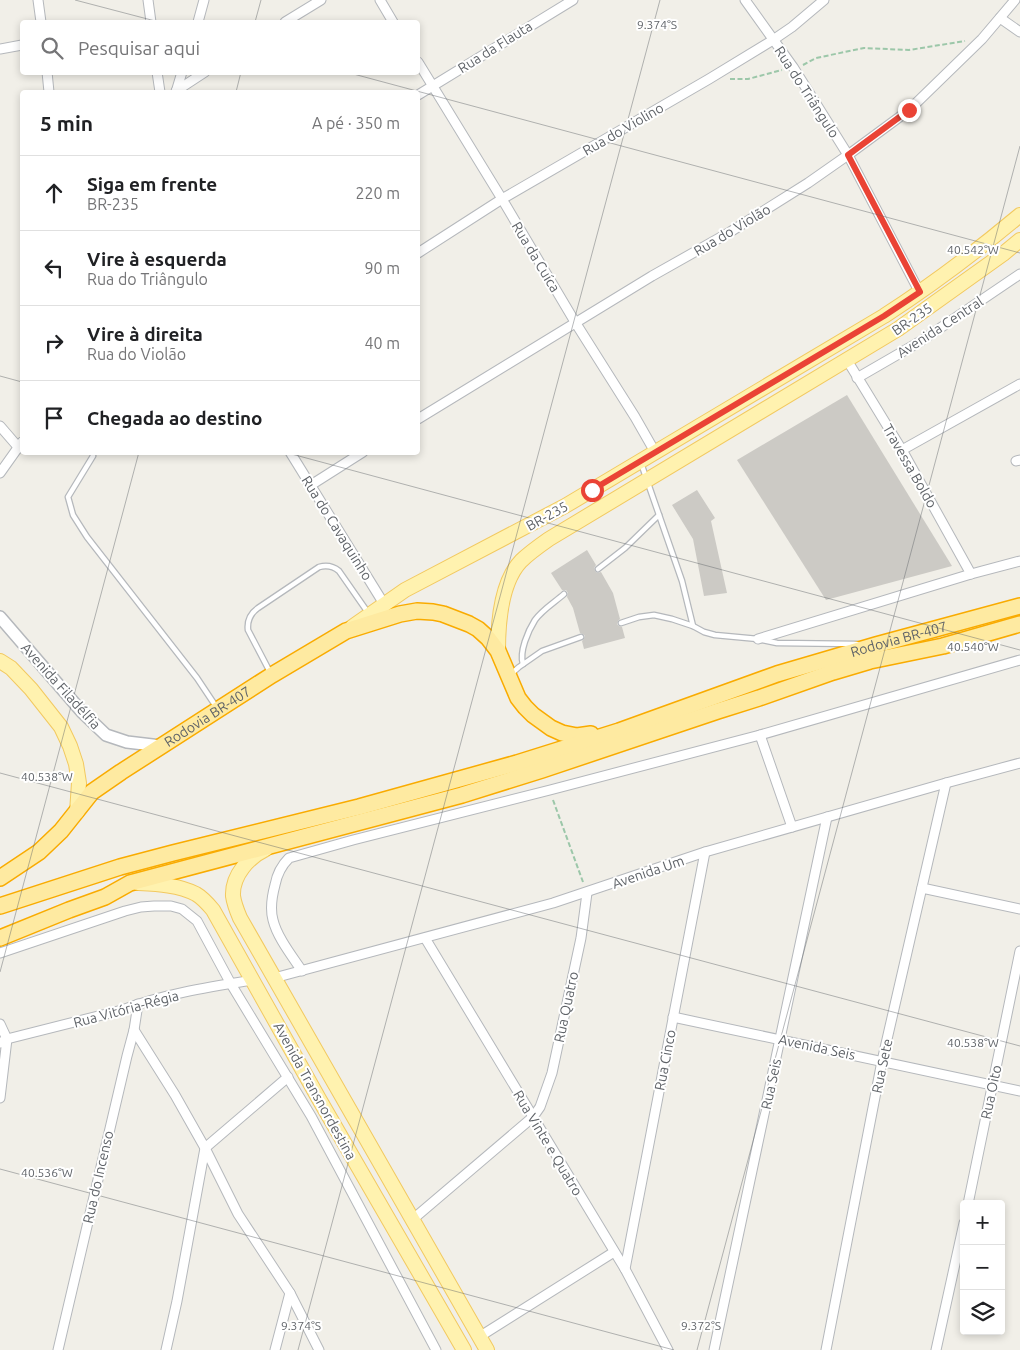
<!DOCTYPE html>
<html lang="pt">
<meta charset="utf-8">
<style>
body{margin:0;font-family:Ubuntu,sans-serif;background:#f6f6f6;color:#202124}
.controls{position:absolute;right:15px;bottom:15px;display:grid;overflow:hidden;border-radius:5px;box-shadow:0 2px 8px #0003}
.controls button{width:45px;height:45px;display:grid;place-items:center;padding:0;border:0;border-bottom:1px solid #e0e0e0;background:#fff;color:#202124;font:25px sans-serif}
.stop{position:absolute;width:15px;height:15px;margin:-11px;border:4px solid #ea4335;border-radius:50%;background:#fff}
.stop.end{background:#ea4335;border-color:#fff;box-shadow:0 1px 5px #0008}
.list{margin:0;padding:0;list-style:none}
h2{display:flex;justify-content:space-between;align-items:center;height:65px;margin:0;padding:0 20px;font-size:21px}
h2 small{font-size:16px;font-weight:400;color:#757577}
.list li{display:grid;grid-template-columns:32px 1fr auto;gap:15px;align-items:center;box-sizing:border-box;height:75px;padding:0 20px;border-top:1px solid #e0e0e0}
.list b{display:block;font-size:19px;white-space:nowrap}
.list p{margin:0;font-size:16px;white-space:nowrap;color:#757577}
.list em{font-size:16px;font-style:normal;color:#757577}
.icon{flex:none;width:28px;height:28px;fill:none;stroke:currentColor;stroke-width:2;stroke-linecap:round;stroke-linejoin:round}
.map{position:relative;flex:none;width:1020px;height:1350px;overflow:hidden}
.search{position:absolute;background:#fff;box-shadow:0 2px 8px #0003;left:20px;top:20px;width:400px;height:55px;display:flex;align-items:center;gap:12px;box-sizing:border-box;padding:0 18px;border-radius:5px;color:#757577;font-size:19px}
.panel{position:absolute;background:#fff;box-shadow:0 2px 8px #0003;left:20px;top:90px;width:400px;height:365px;border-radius:5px}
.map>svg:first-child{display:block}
</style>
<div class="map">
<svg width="1020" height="1350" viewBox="0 0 1020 1350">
<rect width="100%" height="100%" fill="#f1efe8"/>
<g fill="#cccac5">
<path d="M847,395L952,566L826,600L737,460Z"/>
<path d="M697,490L715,518L711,521L727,593L704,596L693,539L672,505Z"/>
<path d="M587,550L596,565L594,568L595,571L597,573L601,572L613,593L620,619L618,621L617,624L619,626L622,627L625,638L584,649L582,641L584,639L585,636L583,634L580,633L573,608L567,597L568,593L566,590H562L551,573Z"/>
</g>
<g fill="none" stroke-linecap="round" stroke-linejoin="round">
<defs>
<g id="service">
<path d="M93,456L68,497L73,515L87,537L197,678L217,708"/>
<path d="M641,463L682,581L693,626"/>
<path d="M598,569L625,548L659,515"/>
<path d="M621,623L639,617L654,615L672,619L693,626L704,632L715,635L758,639L777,643L857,644"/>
<path d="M523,664C519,652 528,631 535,620C542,610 555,602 564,594"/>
<path d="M271,674L248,630C247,621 251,613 258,608L319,567C326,565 333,566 339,571L369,614"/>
<path d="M510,675L519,667L542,651L581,637"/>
</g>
<g id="minor">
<path d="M38,0L41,22"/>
<path d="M148,0L151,22"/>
<path d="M380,0L393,22"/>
<path d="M745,0L793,67L848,155L920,293"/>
<path d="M1000,18L1020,32"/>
<path d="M198,22L204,0"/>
<path d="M285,22L321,0"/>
<path d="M0,49L22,45"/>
<path d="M418,62L502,199L575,322L635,417L655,452"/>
<path d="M47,72L49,92"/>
<path d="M157,72L160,92"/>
<path d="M176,91L205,72"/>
<path d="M176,92L182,72"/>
<path d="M418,95L573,0"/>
<path d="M418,253L502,199L709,79L773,40L792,27L824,0"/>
<path d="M847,360L902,450L971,574"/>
<path d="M857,378L921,341L1020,274"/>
<path d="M418,419L652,276L730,232L808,183L848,155L909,110L982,39L1015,0"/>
<path d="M0,426L19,448"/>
<path d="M902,450L1020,384"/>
<path d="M290,452L384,604"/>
<path d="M1016,461L1020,460"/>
<path d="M0,473L22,442"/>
<path d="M311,485L363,452"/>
<path d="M758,639L971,574L1020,561"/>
<path d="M760,735L792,827"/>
<path d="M922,888L1020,909"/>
<path d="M425,938L625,1269L668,1350"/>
<path d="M0,953L125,911L141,907L154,906H171L182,909L197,921L231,984L311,1116L436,1350"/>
<path d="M302,971C292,956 277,937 273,920C270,909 272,896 275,885C277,874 281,866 289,858L353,840L550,790L760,735L1020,660"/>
<path d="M274,978L553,903L705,852L946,783L1020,763"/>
<path d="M673,1017L1020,1091"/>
<path d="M0,1024L7,1039L0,1098"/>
<path d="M134,1030L175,1095L205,1148L238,1214L290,1293L319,1350"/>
<path d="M0,1043L7,1039L122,1010C163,994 209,987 253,980"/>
<path d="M968,1204L1020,951"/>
<path d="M412,1220L533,1117L540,1107L552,1073L581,938L587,893"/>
<path d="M625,1269L705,852"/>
<path d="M479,1337L614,1252"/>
<path d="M58,1350L127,1056L134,1030L138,1004"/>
<path d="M166,1350L177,1301L205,1148L288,1077"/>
<path d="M275,1350L290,1293"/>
<path d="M714,1350L827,817"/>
<path d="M826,1350L882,1061L946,783"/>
<path d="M936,1350L964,1223"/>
</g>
<path id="tertiary" d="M0,617L82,712L106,735L127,742L161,746"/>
<g id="primary">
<path d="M352,627L405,590L565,506L884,316C932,285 977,251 1020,215"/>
<path d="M498,651C498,623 501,582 521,561C529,553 539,546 549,539L898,329L1003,254L1020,240"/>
<path d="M0,661L11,668L31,689L61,727L70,746L76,764L79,783L77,812"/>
<path d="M266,849C249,857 232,875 233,896C234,903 237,911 240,918L487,1350"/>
<path d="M138,883C157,884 179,885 196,894C203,898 208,904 213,910L319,1099L464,1350"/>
</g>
<g id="trunk">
<path id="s1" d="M0,878L39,852L61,831L92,792L121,772L272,675L346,631L400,614L417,611L433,612L443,614L469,624L478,629L488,638L498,651L518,698L525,707L533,715L551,728L562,733L577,736L591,734"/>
<path id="s2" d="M0,906L120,867L173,853L359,807L517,763L619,731L777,674L876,645L1020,606"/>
<path d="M0,938L69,910L105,897L130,883L462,795L542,770L718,711L759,698L833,672L870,661L943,646L1020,624"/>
</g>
</defs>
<use href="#service" stroke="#b5b8bc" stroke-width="7"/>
<use href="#minor" stroke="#b5b8bc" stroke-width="11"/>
<use href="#tertiary" stroke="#b5b8bc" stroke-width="14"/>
<use href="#primary" stroke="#f2c960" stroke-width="16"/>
<use href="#trunk" stroke="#f9ab00" stroke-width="18"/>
<g stroke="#9cc7a9" stroke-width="2" stroke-dasharray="5 2.5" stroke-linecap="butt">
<path d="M803,65L816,58L864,48L909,50L965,41"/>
<path d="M730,79H748L782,70"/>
<path d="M553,800L583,882"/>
</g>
<use href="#service" stroke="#fff" stroke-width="4.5"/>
<use href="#minor" stroke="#fff" stroke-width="9"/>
<use href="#tertiary" stroke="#fff" stroke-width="11"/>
<use href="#primary" stroke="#fff2af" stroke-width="14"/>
<use href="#trunk" stroke="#feeaa1" stroke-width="15"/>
</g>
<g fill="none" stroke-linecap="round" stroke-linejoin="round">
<path stroke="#ea4335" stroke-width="6" d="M592,490L884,316L920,292L848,155L909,110"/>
</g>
<path fill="none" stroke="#5f6368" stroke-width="1" stroke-opacity="0.45" d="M75,0L159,22M255,22L261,0M346,72L1020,253M236,92L241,72M0,376L22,382M284,452L1020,650M0,773L1020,1046M0,972L139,452M0,1169L674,1350M298,1350L660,0M697,1350L1020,146"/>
<g text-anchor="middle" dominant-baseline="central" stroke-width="4" stroke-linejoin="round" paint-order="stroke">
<g font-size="14" fill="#5f6368" stroke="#fff">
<text transform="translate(495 47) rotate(-32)">Rua da Flauta</text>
<text transform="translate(807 92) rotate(57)">Rua do Triângulo</text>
<text transform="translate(623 129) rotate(-30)">Rua do Violino</text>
<text transform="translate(732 230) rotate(-31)">Rua do Violão</text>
<text transform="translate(536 257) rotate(59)">Rua da Cuíca</text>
<text transform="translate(912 319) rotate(-35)">BR-235</text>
<text transform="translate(940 327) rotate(-33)">Avenida Central</text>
<text transform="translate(910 466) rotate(60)">Travessa Boldo</text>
<text transform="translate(547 516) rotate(-29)">BR-235</text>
<text transform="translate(337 528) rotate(58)">Rua do Cavaquinho</text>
<text stroke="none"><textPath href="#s2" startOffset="938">Rodovia BR-407</textPath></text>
<text transform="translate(61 686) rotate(48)">Avenida Filadélfia</text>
<text stroke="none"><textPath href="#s1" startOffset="265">Rodovia BR-407</textPath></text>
<text transform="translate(648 872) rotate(-19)">Avenida Um</text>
<text transform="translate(566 1007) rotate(-78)">Rua Quatro</text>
<text transform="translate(126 1009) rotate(-15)">Rua Vitória-Régia</text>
<text transform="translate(817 1047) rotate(12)">Avenida Seis</text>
<text transform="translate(665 1060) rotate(-79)">Rua Cinco</text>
<text transform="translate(882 1066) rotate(-78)">Rua Sete</text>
<text transform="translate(771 1084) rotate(-78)">Rua Seis</text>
<text transform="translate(315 1091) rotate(61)">Avenida Transnordestina</text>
<text transform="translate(991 1092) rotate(-78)">Rua Oito</text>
<text transform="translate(548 1143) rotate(59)">Rua Vinte e Quatro</text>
<text transform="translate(98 1177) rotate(-77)">Rua do Incenso</text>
</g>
</g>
<g font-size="12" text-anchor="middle" fill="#5f6368" stroke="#fff" stroke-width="4" stroke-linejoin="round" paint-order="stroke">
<text x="657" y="29">9.374°S</text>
<text x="973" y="254">40.542°W</text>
<text x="973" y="651">40.540°W</text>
<text x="47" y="781">40.538°W</text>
<text x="973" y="1047">40.538°W</text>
<text x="47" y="1177">40.536°W</text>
<text x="301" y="1330">9.374°S</text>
<text x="701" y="1330">9.372°S</text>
</g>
</svg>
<div class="controls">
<button>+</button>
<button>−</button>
<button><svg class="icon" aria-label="layers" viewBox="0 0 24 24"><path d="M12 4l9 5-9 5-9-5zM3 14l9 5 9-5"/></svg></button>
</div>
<div class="stop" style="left:592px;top:490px"></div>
<div class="stop end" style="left:909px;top:110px"></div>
<div class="search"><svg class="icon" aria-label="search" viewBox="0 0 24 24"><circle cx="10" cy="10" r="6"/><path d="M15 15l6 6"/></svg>Pesquisar aqui</div>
<section class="panel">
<h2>5 min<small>A pé · 350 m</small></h2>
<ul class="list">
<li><svg class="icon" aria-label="ahead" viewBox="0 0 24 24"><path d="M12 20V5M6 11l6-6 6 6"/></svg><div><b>Siga em frente</b><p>BR-235</p></div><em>220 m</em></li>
<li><svg class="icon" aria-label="left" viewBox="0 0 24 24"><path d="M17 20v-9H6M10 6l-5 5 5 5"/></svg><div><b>Vire à esquerda</b><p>Rua do Triângulo</p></div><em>90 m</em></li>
<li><svg class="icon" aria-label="right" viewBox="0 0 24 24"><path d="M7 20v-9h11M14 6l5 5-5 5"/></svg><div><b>Vire à direita</b><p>Rua do Violão</p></div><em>40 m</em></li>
<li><svg class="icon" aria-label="arrive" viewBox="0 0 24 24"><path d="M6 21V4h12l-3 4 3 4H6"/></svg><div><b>Chegada ao destino</b></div></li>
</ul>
</section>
</div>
